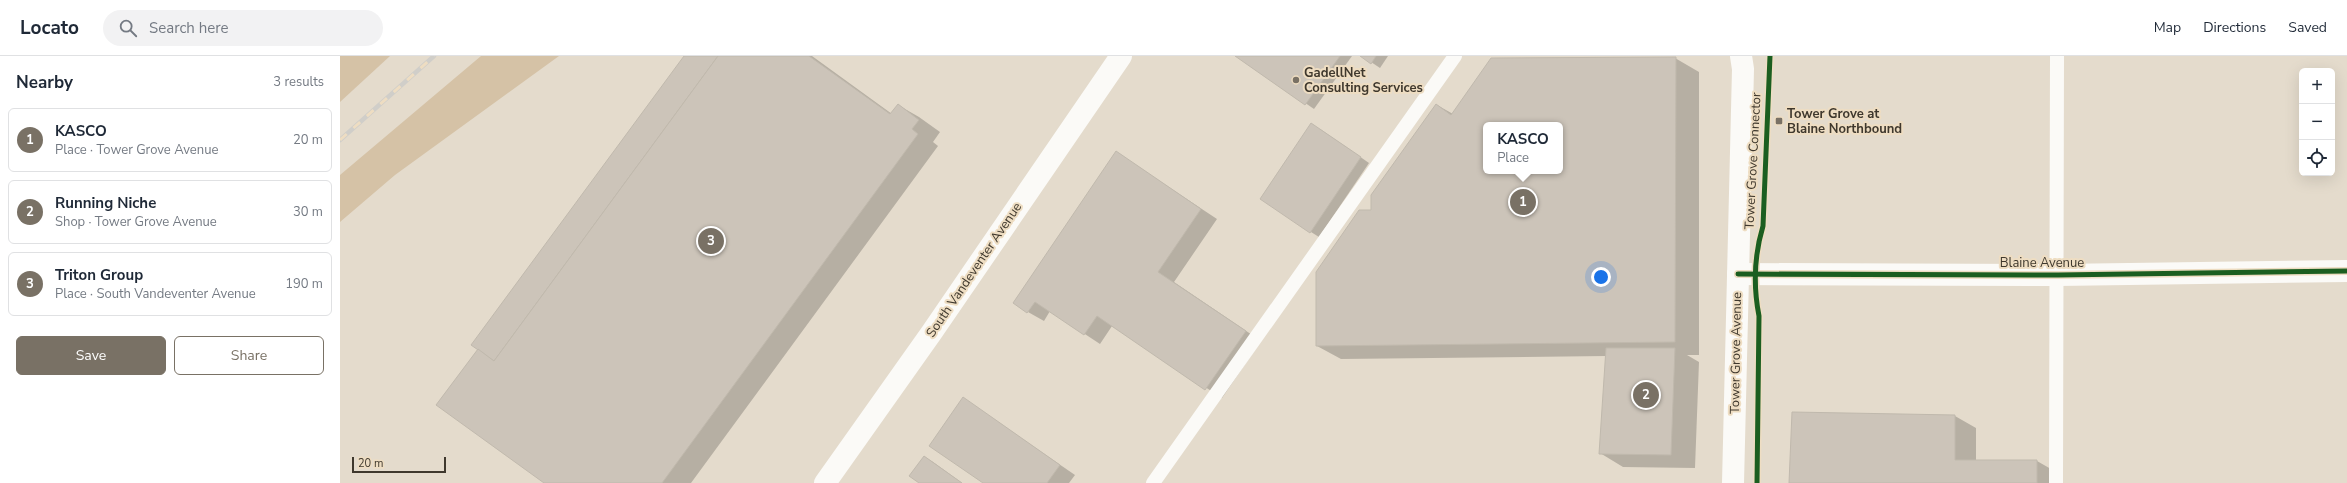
<!DOCTYPE html>
<meta charset="utf-8">
<style>
body{margin:0;font-family:"Nunito Sans",sans-serif;background:#f2f2f3;color:#1f2937}
.controls{position:absolute;right:12px;top:12px;display:grid;overflow:hidden;border-radius:6px;box-shadow:0 4px 16px #0002}
.controls button{width:36px;height:36px;display:grid;place-items:center;padding:0;border:0;border-bottom:1px solid #e0e1e3;background:#fff;color:#1f2937;font:20px sans-serif}
.scale{position:absolute;left:12px;bottom:10px;width:94px;box-sizing:border-box;padding-left:4px;border:2px solid #3f382d;border-top:0;font-size:11px;line-height:14px;white-space:nowrap;color:#3f382d;-webkit-text-stroke:3px #eeddc2;paint-order:stroke}
.you{position:absolute;left:1261px;top:221px;width:14px;height:14px;margin:-10px;border:3px solid #fff;border-radius:50%;background:#1a73e8;box-shadow:0 0 0 6px #1a73e833}
.badge{display:grid;place-items:center;width:26px;height:26px;border-radius:50%;background:#797165;color:#fff;font-size:13px;font-weight:700}
.pin{position:absolute;translate:-50% -50%;border:2px solid #fff;box-shadow:0 1px 4px #0006}
.popup{position:absolute;left:1143px;top:66px;width:80px;height:52px;box-sizing:border-box;display:grid;place-content:center;border-radius:6px;background:#fff;filter:drop-shadow(0 1px 3px #0005);font-size:13px;white-space:nowrap;color:#747a83}
.popup b{font-size:15px;color:#1f2937}
.popup::after{content:'';position:absolute;left:50%;top:100%;margin-left:-8px;border:8px solid transparent;border-top-color:#fff}
.list{margin:0;padding:0;list-style:none}
h2{display:flex;justify-content:space-between;align-items:center;height:52px;margin:0;padding:0 16px;font-size:17px}
h2 small{font-size:13px;font-weight:400;color:#747a83}
.list li{display:grid;grid-template-columns:26px 1fr auto;gap:12px;align-items:center;box-sizing:border-box;height:64px;margin:0 8px 8px;padding:0 8px;border:1px solid #e0e1e3;border-radius:6px}
.list b{display:block;font-size:15px;white-space:nowrap}
.list p{margin:0;font-size:13px;white-space:nowrap;color:#747a83}
.list em{font-size:13px;font-style:normal;color:#747a83}
.actions{display:flex;gap:8px;padding:12px 16px}
.actions a{flex:1;padding:9px 0;border:1px solid #797165;border-radius:6px;text-align:center;font-size:14px;color:#797165}
.actions .main{background:#797165;color:#fff}
.icon{flex:none;width:22px;height:22px;fill:none;stroke:currentColor;stroke-width:2;stroke-linecap:round;stroke-linejoin:round}
.map{position:relative;flex:none;width:2007px;height:427px;overflow:hidden}
header{display:flex;align-items:center;gap:24px;box-sizing:border-box;height:56px;padding:0 20px;background:#fff;border-bottom:1px solid #e0e1e3}
header strong{font-size:19px}
nav{display:flex;gap:22px;margin-inline-start:auto;font-size:14px}
.search{width:280px;height:36px;background:#f2f2f3;display:flex;align-items:center;gap:10px;box-sizing:border-box;padding:0 14px;border-radius:22px;color:#747a83;font-size:15px}
main{display:flex}
aside{flex:1;background:#fff}
.map>svg:first-child{display:block}
</style>
<header>
<strong>Locato</strong>
<div class="search"><svg class="icon" aria-label="search" viewBox="0 0 24 24"><circle cx="10" cy="10" r="6"/><path d="M15 15l6 6"/></svg>Search here</div>
<nav><a>Map</a><a>Directions</a><a>Saved</a></nav>
</header>
<main>
<aside>
<h2>Nearby<small>3 results</small></h2>
<ul class="list">
<li><span class="badge">1</span><div><b>KASCO</b><p>Place · Tower Grove Avenue</p></div><em>20 m</em></li>
<li><span class="badge">2</span><div><b>Running Niche</b><p>Shop · Tower Grove Avenue</p></div><em>30 m</em></li>
<li><span class="badge">3</span><div><b>Triton Group</b><p>Place · South Vandeventer Avenue</p></div><em>190 m</em></li>
</ul>
<div class="actions"><a class="main">Save</a><a>Share</a></div>
</aside>
<div class="map">
<svg width="2007" height="427" viewBox="0 0 2007 427">
<rect width="100%" height="100%" fill="#e4dbcc"/>
<g fill="#d5c2a6">
<path d="M0,0H50L0,46Z"/>
<path d="M141,0H219L55,119L0,166V119Z"/>
</g>
<g fill="#0003" fill-rule="evenodd">
<path d="M345,0H472L552,58L558,49L579,61L600,76L593,86L598,90L351,427H206L139,293Z"/>
<path d="M897,0H1012L974,53Z"/>
<path d="M1022,0H1048L1040,12Z"/>
<path d="M1335,2L1359,16V299H1347L1359,306L1355,412L1283,411L1260,397L1267,300L1001,303L977,290L1032,155L1097,49L1113,58ZM1146,69H1220V115H1146Z"/>
<path d="M980,73L1029,107L979,181L971,176Z"/>
<path d="M777,97L877,163L834,226L921,285L882,342L772,270L760,288L710,255L704,265L688,256Z"/>
<path d="M623,342L735,419L729,427H644Z"/>
<path d="M1453,357L1615,360L1636,372V405H1697L1718,417L1717,427H1450Z"/>
<path d="M585,401L593,406L622,427H581Z"/>
</g>
<g fill="#ccc4b9" stroke="#c0b9ad" fill-rule="evenodd">
<path d="M344,0H378L154,305L131,289Z"/>
<path d="M378,0H469L550,58L558,48L579,64L572,73L578,78L322,427H204L96,349L138,293L154,305Z"/>
<path d="M895,0H1000L965,49Z"/>
<path d="M1020,0H1036L1031,8Z"/>
<path d="M1336,1L1335,286L976,290V216L1019,154H1031V139L1096,48L1111,59L1151,2ZM1146,69H1220V115H1146Z"/>
<path d="M971,67L1021,101L970,177L920,143Z"/>
<path d="M776,95L861,153L818,216L906,275L865,334L757,260L744,279L695,246L687,257L673,247Z"/>
<path d="M1266,292H1335L1331,399L1259,398Z"/>
<path d="M623,341L720,409L707,427H643L589,390Z"/>
<path d="M1452,356L1615,359V404H1697V427H1449Z"/>
<path d="M584,400L622,427H579L569,420Z"/>
</g>
<g fill="none" stroke-linecap="round" stroke-linejoin="round">
<g stroke="#fbfaf7" stroke-width="14">
<path d="M813,427L1115,0"/>
<path d="M1716,427L1717,0"/>
</g>
<path stroke="#fbfaf7" stroke-width="22" d="M1398,218L1718,219L2007,215"/>
<g stroke="#fbfaf7" stroke-width="22">
<path d="M485,427L592,276L781,0"/>
<path d="M1393,427L1403,13L1401,0"/>
</g>
<defs>
<path id="rail" d="M0,84L94,0"/>
</defs>
<use href="#rail" stroke="#d0cec9" stroke-width="4.5"/>
<use href="#rail" stroke="#eeddc2" stroke-width="3" stroke-dasharray="9" stroke-linecap="butt"/>
<defs>
<g id="cycleway">
<path d="M1398,218L1718,219L2007,215"/>
<path d="M1417,427L1419,260C1413,229 1414,200 1423,170L1430,0"/>
</g>
</defs>
<use href="#cycleway" stroke="#eeddc2" stroke-width="8"/>
<use href="#cycleway" stroke="#1b5e20" stroke-width="5"/>
</g>
<g fill="#797165" stroke="#eeddc2" stroke-width="1.5">
<circle cx="956" cy="24" r="4"/>
<rect x="1435" y="61" width="8" height="8" rx="2"/>
</g>
<g text-anchor="middle" dominant-baseline="central" stroke-width="4" stroke-linejoin="round" paint-order="stroke">
<g font-size="13" font-weight="bold" fill="#3f382d" stroke="#eeddc2" text-anchor="start">
<text x="964" y="17">GadellNet<tspan x="964" dy="15">Consulting Services</tspan></text>
<text x="1447" y="58">Tower Grove at<tspan x="1447" dy="15">Blaine Northbound</tspan></text>
</g>
<g font-size="13" fill="#3f382d" stroke="#eeddc2">
<text transform="translate(1413 105) rotate(-87)">Tower Grove Connector</text>
<text x="1702" y="207">Blaine Avenue</text>
<text transform="translate(634 214) rotate(-56)">South Vandeventer Avenue</text>
<text transform="translate(1396 297) rotate(-89)">Tower Grove Avenue</text>
</g>
</g>
</svg>
<div class="controls">
<button>+</button>
<button>−</button>
<button><svg class="icon" aria-label="locate" viewBox="0 0 24 24"><circle cx="12" cy="12" r="6"/><path d="M12 2v4M12 18v4M2 12h4M18 12h4"/></svg></button>
</div>
<div class="scale">20 m</div>
<div class="you"></div>
<div class="pin badge" style="left:1183px;top:146px">1</div>
<div class="popup"><b>KASCO</b>Place</div>
<div class="pin badge" style="left:1306px;top:339px">2</div>
<div class="pin badge" style="left:371px;top:185px">3</div>
</div>
</main>
